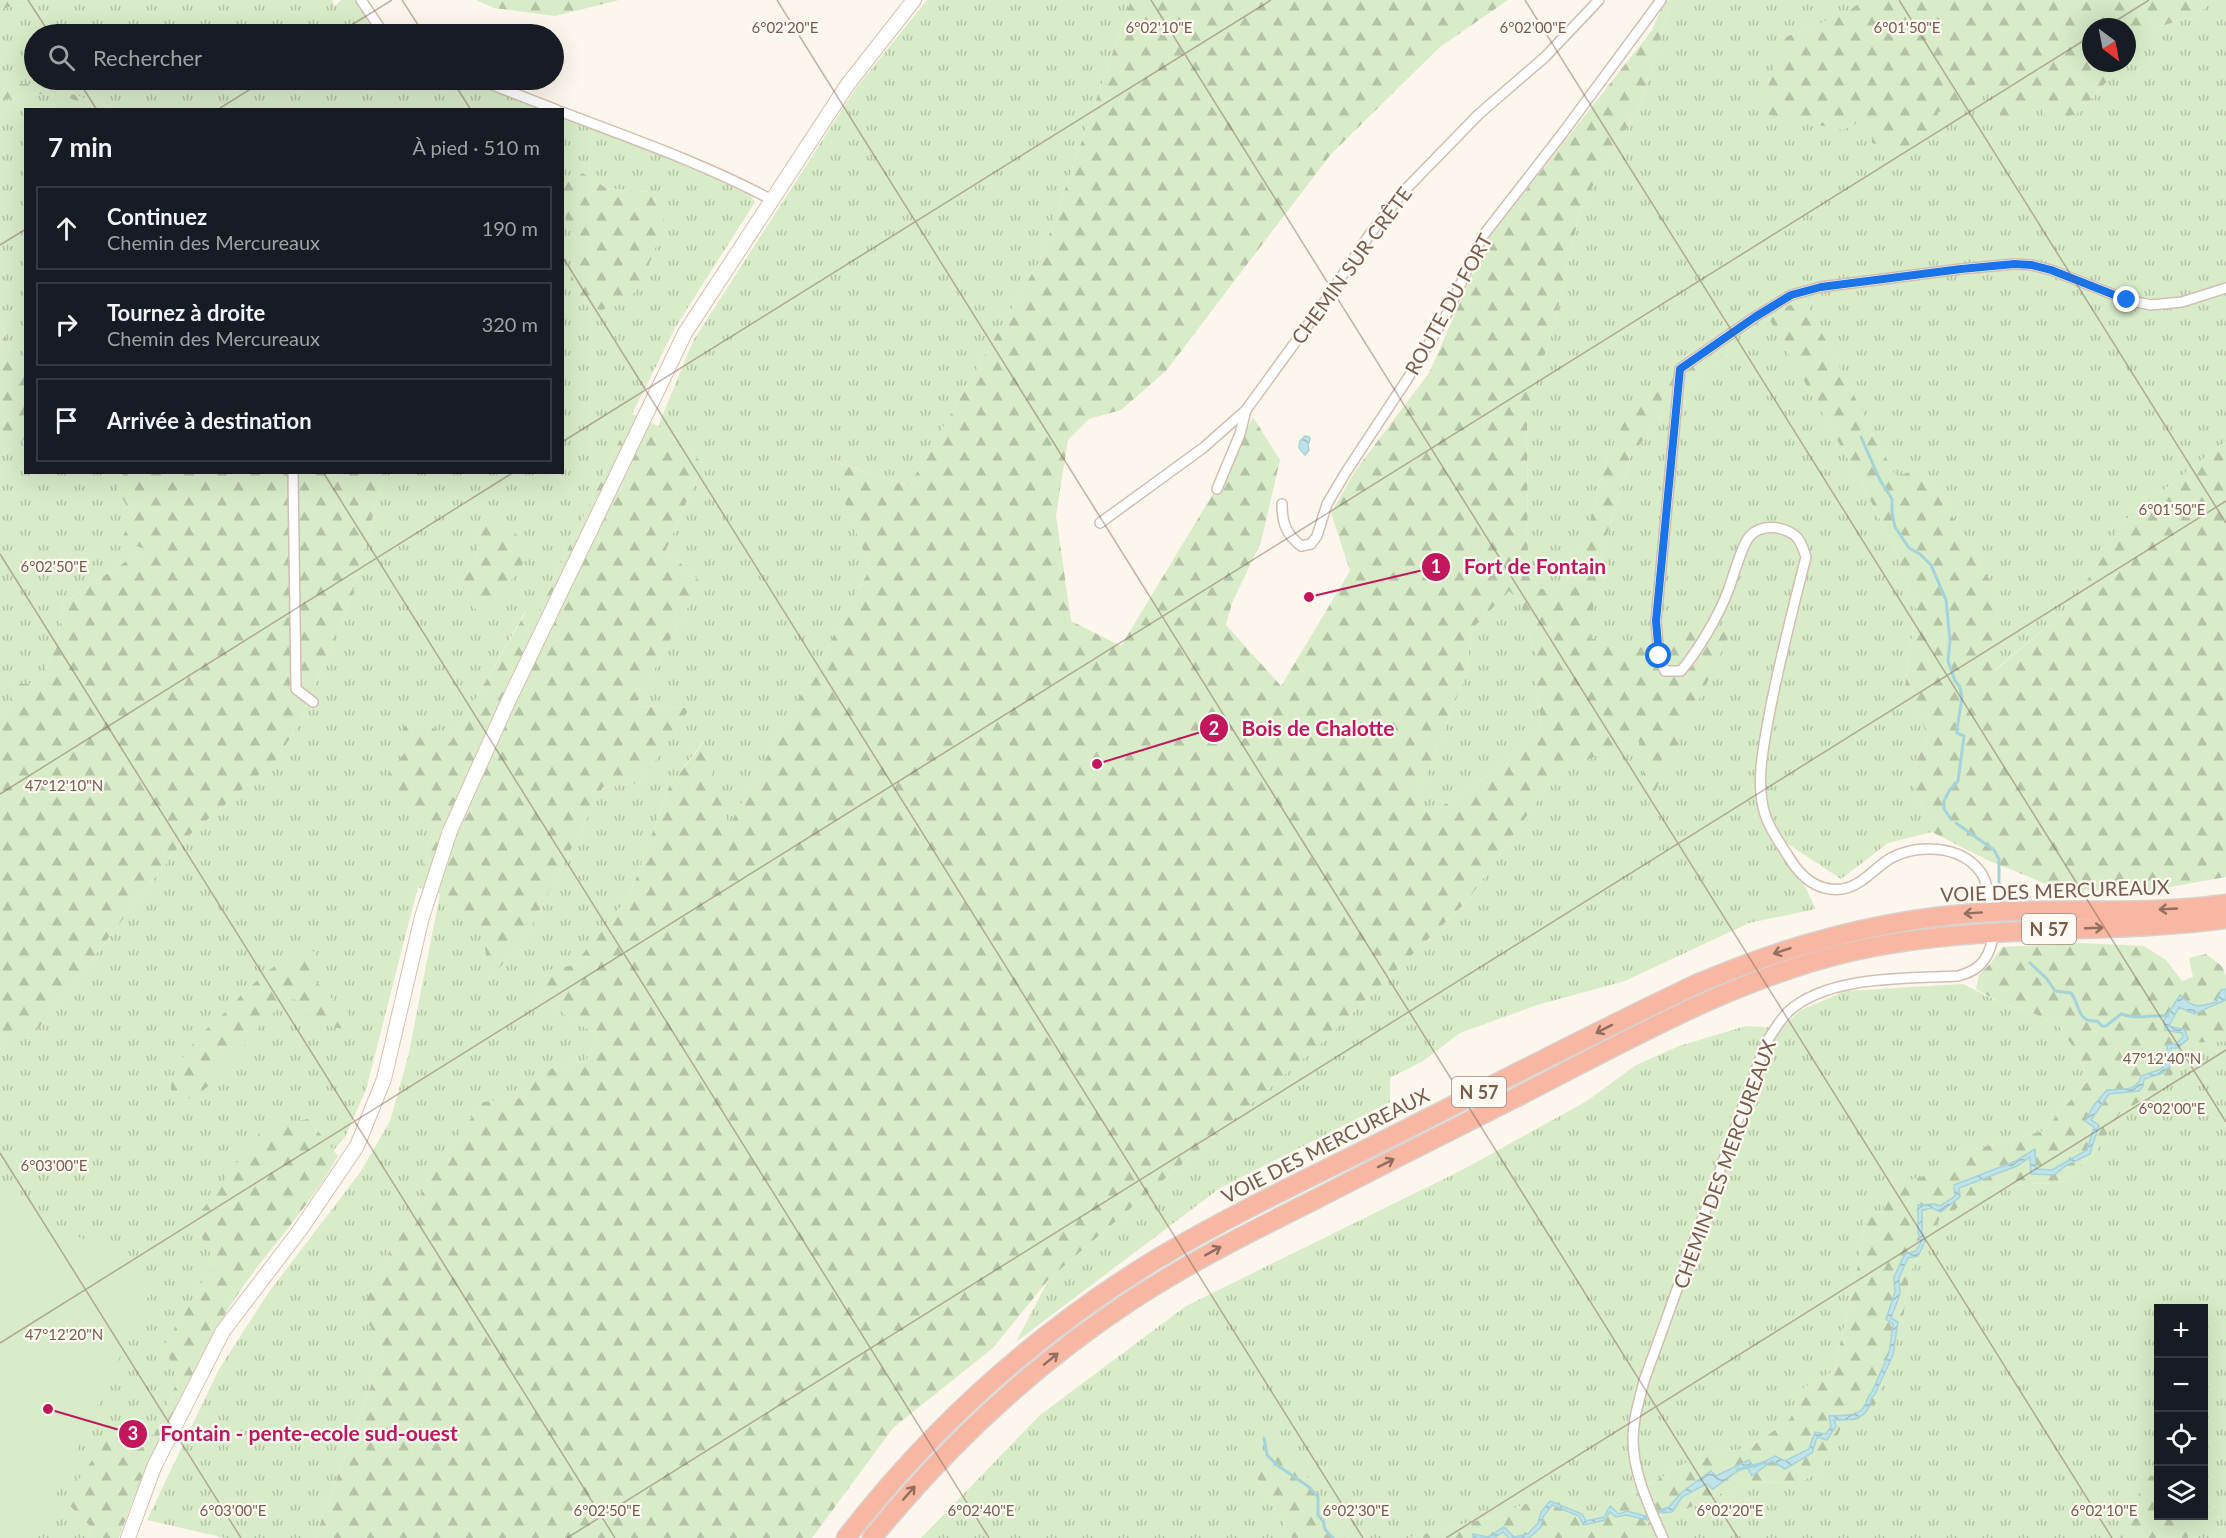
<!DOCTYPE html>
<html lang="fr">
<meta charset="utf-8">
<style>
body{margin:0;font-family:Lato,sans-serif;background:#20242c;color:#f1f3f6}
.controls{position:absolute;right:18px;bottom:18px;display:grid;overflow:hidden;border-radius:0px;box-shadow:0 6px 24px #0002}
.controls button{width:54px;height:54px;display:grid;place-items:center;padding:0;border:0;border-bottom:2px solid #363941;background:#171b24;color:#f1f3f6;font:30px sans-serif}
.compass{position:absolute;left:2082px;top:18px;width:54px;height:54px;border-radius:50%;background:#171b24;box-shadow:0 6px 24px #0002;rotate:148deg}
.stop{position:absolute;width:18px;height:18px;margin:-14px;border:4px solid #1a73e8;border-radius:50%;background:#fff}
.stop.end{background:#1a73e8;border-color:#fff;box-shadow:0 2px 6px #0008}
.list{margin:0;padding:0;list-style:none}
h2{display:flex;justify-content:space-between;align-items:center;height:78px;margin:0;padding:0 24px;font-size:26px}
h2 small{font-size:20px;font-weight:400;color:#9ea1a6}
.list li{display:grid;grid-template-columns:39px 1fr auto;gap:18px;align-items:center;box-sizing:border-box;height:84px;margin:0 12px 12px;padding:0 12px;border:2px solid #363941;border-radius:0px}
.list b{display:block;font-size:22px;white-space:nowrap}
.list p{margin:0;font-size:20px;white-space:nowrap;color:#9ea1a6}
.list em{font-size:20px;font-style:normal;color:#9ea1a6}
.icon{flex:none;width:33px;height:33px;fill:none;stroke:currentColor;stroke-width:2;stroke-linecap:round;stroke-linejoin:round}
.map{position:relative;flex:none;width:2226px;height:1538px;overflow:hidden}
.search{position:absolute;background:#171b24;box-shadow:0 6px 24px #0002;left:24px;top:24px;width:540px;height:66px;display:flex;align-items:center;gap:15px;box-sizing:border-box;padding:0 21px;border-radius:33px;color:#9ea1a6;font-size:22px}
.panel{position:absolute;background:#171b24;box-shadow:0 6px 24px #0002;left:24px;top:108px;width:540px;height:366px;border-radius:0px}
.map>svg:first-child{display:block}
</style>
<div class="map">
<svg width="2226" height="1538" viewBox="0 0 2226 1538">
<defs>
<pattern id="grass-tufts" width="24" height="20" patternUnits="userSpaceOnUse" patternTransform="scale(1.5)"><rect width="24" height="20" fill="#d8ecc9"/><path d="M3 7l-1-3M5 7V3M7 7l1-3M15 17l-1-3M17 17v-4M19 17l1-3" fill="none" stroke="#b4c2a5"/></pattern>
<pattern id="forest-firs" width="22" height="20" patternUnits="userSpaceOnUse" patternTransform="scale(1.5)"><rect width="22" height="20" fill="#d8ecc9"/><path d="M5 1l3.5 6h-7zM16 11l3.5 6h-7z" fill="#b4c2a5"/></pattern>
<pattern id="water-waves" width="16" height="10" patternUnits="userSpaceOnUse" patternTransform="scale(1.5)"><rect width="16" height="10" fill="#bfe3e8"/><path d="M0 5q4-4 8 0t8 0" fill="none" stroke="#a0bbbe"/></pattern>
</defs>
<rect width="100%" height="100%" fill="#fdf6ec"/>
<g fill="url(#grass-tufts)" fill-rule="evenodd">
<path d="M46,0H332L335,6L341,0H354L360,6L378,34H34V80H465L544,109H116L72,94L36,84H0V9Z"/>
<path d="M927,0H1131L1041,258L909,486L830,460L870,569L729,827L703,742L669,787L630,895L574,965L542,999L598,1036L586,1061L541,1071L521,1098L483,1102L437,1164L361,1310L384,1350L315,1538H225L147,1520L219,1369L269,1292L361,1171L390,1121L408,1057L440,894L485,939L489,979L524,941L603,787L640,783L689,708L635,706L701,582L666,550L703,463L658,426L693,341L856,88Z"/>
<path d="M1672,0H1863L1847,13L1783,38L1871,116L1937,112L1965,84H1989L2038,102L2080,112L2123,63H2127V58L2154,28L2197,16L2212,0H2226V441L2124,521L2070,608L1993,671L1998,594L1923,467L1896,478L1806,302L1765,310L1861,482L1897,553L1916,609L1905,685L1928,736L1910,776L1932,832L1888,843L1841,879L1782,840L1816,909L1749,923L1625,981L1537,1005L1460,1033L1423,1061L1390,1078V1102L1220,1188L1016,1342L1049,1279L1327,1038L1468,900L1556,774L1639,736L1648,805L1667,626L1632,654L1589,638L1598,564L1631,455L1660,419L1726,349L1608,454L1573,588L1539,589L1528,570L1527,410L1554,326L1581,206L1639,107Z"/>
<path d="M32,93L70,97L92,109L26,110L25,367L9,346L0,321V101Z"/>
<path d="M563,116L673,158L749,193L755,202L675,328L632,414L538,612H525L450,744L430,725L414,720L410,747L414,815L432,832L366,1090L345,1137L333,1151L308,1119L215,1261L164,1346L178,1379L154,1435L109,1436L89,1525L91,1538H0V1049L10,1034L31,1038L184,840L276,760L299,724L352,596L384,473L562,472L563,204L565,209L566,225L576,238L570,285L578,291L585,306L648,192L606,188L583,173L569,179L563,190ZM482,519L470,603L459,585L476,556Z"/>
<path d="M25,437L26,472L123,473L118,490L132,516L145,549L64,602L56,649L38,683L16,685L0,731V455L21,443Z"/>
<path d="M1508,590L1520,601L1536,655V695L1542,725L1505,765L1430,814L1417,800L1468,669L1470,631Z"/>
<path d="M1963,984L2003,1004L2028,1011L2058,1024L2078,1055L2088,1081L2043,1131L1968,1151L1948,1169L1882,1211L1866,1215L1858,1265L1834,1371L1802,1389L1790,1419L1748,1449L1702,1453L1656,1481L1592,1513L1551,1494L1492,1517L1408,1538H1346L1331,1528L1307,1477L1256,1476L1292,1538H921L1040,1415L1186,1306L1462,1170L1587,1101L1636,1065L1679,1046L1746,1026L1781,1028L1801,1010L1845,991Z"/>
<path d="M2226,1041V1538H1651L1645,1524L1656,1516L1677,1513L1747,1482L1798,1483L1820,1472L1843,1424L1902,1325L1910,1272L1939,1220L1987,1188L2024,1184L2061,1183L2098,1149L2120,1113L2164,1088L2191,1043ZM2158,1308H2204V1516H2158Z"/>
</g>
<g fill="url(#forest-firs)" fill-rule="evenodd">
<path d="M0,0H46L0,9Z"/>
<path d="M476,0H619L555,16L494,8Z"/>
<path d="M1131,0H1508L1440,47L1331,154L1166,371L1121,410L1089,419L1068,440L1056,515L1071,621L1121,646L1211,497L1253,417L1280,460L1261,542L1232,603L1226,625L1281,686L1350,571L1331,513L1355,471L1429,373L1488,239L1652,30L1665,0H1672L1639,107L1581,206L1554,326L1527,410L1528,570L1539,589L1573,587L1608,454L1637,397L1673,366L1765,310L1806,302L1896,477L1923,467L1998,594L1994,671L2070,608L2124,521L2226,441V877L2148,891L2070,890L2056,888L1987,860L1932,832L1910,776L1928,736L1905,686L1916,609L1897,553L1861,482L1764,310L1660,419L1631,455L1598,564L1590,638L1632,654L1666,626L1732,630L1648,806L1638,737L1556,774L1468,900L1327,1038L1049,1279L993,1348L893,1428L812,1538H315L384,1350L361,1310L437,1164L483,1102L521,1098L541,1071L586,1061L598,1036L542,999L543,971L574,965L630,895L669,787L704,742L729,826L870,569L829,460L909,486L1041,258ZM1509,591L1520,601L1536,655V695L1542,725L1505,765L1430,814L1417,800L1468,669L1470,631Z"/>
<path d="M1863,0H2212L2197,16L2154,28L2127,58V27H2091V63H2123L2080,112L2050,124L2038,103L2004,126L1989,84L1965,85L1969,106L1937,112L1938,138L1895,149L1872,143L1871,116L1843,130L1760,113L1783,38L1846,13Z"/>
<path d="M0,84H36L72,94L116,109H92L70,98L32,93L0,101Z"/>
<path d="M583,173L606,188L648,192L662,202L664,226L641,285L623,304L601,310L585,306L578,291L570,285L576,238L566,225L563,190L569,179Z"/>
<path d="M0,321L9,346L25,367V437L21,443L0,455Z"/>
<path d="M632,414L658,426L703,463L666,550L701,582L635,706L690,708L640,783L603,787L524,941L489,979L484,939L440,894L417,887L432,833L414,815L388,772L410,747L403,728L414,720L430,725L450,743L526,612H538Z"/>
<path d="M123,473H384L352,596L299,724L276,760L184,840L31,1038L10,1035L0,1049V731L16,684L38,683L56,649L64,602L145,549L121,541L132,516L118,490Z"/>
<path d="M482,518L515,533L532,551L484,618L470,603L459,585L476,556Z"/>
<path d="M2080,943L2144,946L2166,960L2182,981L2193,977L2189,958L2206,954L2223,967L2226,977V1041L2191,1043L2164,1088L2120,1113L2098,1149L2061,1183L2024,1184L1987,1188L1939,1220L1910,1272L1902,1325L1872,1414L1843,1424L1820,1472L1798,1483L1747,1482L1677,1513L1656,1516L1645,1524L1651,1538H1408L1492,1517L1551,1494L1592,1513L1656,1481L1702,1453L1748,1449L1790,1419L1802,1389L1834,1371L1858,1265L1866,1215L1882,1211L1893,1185L1948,1169L1968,1151L2043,1131L2088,1081L2078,1055L2058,1024L2028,1011L2003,1004L1976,989L1979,975L1991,963L2002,947Z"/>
<path d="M307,949L315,952L313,978L336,1003L350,1015L346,1029C317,1026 312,1018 294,998L263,1020L254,1037L219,1068L210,1085L194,1097L172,1102L171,1086L176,1067L198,1037L232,1006L242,994L272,968Z"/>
<path d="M308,1119L338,1156C312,1203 275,1242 244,1285C222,1316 205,1350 188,1384C162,1434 137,1485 119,1538H91L89,1525L64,1500L109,1436L154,1435L178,1379L164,1346L215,1261L193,1222L263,1128Z"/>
<path d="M1266,1436L1308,1477L1331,1528L1346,1538H1292L1256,1476Z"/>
<path d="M2147,1475L2158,1477V1516H2196L2188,1538H2120Z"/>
</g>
<path fill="#d8ecc9" d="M0,1194L156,1279L36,1538H0Z"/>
<g fill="url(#water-waves)" stroke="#a5d3da" stroke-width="1.5">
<path d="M1305,436L1309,437L1310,439L1308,445L1309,450L1305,455L1299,448L1300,441Z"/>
<path d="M2226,989V1000L2194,1014L2179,1007L2169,1026L2185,1030L2188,1039L2178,1048H2171L2172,1064L2163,1073L2144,1079L2143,1086L2139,1091L2109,1094L2091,1120L2099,1125L2090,1154L2067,1165L2054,1175L2031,1174L2030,1157L2017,1166L1959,1188L1960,1197L1941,1212L1932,1208L1922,1210V1232L1925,1242L1918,1256L1908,1258L1899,1278L1900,1294L1891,1318L1898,1322L1893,1355L1875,1394C1870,1399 1871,1401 1869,1407C1863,1421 1847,1420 1834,1420L1836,1426L1827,1440L1817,1437L1812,1453L1785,1469L1772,1461L1752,1476L1746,1465L1713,1489L1706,1484L1682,1497L1672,1512L1663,1513L1662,1509L1669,1507L1682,1492L1711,1471L1716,1476L1749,1460L1754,1467L1775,1456L1785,1461L1809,1449L1815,1432L1826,1434L1831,1427L1829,1416C1840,1415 1859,1418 1865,1405C1868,1399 1867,1397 1872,1392L1889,1353L1893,1324L1886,1319L1895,1292L1894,1277L1905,1254L1916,1251L1921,1242L1918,1233V1205L1934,1204L1940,1206L1955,1196L1954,1185L2016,1161L2035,1149L2036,1169L2052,1170L2087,1150L2094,1127L2085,1121L2094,1105L2107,1090C2121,1089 2138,1092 2141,1076L2161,1069L2168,1061L2167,1045L2176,1044L2183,1037L2182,1033L2165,1030L2164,1020L2180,995C2194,1009 2198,1007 2216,1002L2221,990Z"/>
<path d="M1550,1501L1582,1514L1586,1521L1604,1517L1610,1506L1619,1514L1627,1511L1645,1516L1647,1520L1626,1515L1616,1517L1610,1512L1605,1520L1583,1525L1579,1516L1552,1505L1543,1517L1541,1527L1529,1538H1509L1503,1532L1494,1538H1473V1534L1488,1537L1504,1527L1514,1537L1528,1534L1538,1523L1541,1512Z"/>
</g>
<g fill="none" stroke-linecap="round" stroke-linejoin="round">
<g stroke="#a5d3da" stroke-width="3">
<path d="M1861,437L1880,480L1892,499V513L1895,527L1909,548L1920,554L1931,565L1946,600L1950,641L1948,661L1955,681L1960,687L1962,698L1957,729V733L1964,736L1958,781L1949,791L1944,801V809L1951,819"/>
<path d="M1956,823L1994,850L1999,859V884"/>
<path d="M2030,963L2047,979L2055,991L2071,993C2081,1006 2076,1022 2097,1021L2102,1026H2106L2121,1014C2140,1020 2150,1014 2168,1016"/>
<path d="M1264,1438L1267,1455L1277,1465L1309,1487L1318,1497V1515L1324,1522C1323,1531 1328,1532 1333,1538"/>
<path d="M1737,1470L1766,1462"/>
<path d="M1644,1517L1665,1510"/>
</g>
<defs>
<g id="street">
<path d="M361,0L384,34"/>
<path d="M480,80L557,110"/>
<path d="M562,112C633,139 705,164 772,200"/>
<path d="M293,472L296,689L313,702"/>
<path d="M1217,489L1240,434L1246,410"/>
<path d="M1282,504C1282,523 1286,534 1301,546L1311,544L1317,536L1327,504L1346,472L1408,378L1448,312L1482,237L1562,134L1661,0"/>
<path d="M1100,523L1203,448L1246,410L1326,300L1370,234L1403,192L1479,114L1545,57L1599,0"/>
<path d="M1989,899C1988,889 1986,878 1979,870C1959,845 1917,844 1891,858C1874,868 1862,886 1842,889C1818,892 1801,877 1790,859C1780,843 1767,826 1763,807C1757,779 1763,749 1768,721C1778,666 1792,612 1806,557C1803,549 1801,539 1793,534C1780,526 1761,524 1750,536C1742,544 1733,578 1728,591C1718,617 1699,649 1681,671H1665L1659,656L1656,621L1680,369L1755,317L1791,295L1821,287L1961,269L2014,264L2032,265L2051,270L2127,300L2151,305L2182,302L2226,288"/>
<path d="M1663,1538C1650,1509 1633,1473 1633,1440C1633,1420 1639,1401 1644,1381L1765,1045C1772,1033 1779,1021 1789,1011C1829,975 1907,979 1958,976C1977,971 1987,962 1992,942"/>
</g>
<path id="secondary" d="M128,1538L154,1467L223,1331L300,1230L357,1146L384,1079L422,917L450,831L507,704L685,333L848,84L914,0"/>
<g id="highway">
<path d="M846,1538C931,1428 1036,1333 1155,1260C1232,1214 1313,1176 1393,1136C1494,1085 1595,1032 1697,984C1792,943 1890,917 1993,912C2071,908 2149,915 2226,904"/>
<path d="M872,1538C947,1446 1033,1365 1132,1300C1190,1262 1252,1231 1314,1200C1380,1166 1447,1132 1513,1099C1625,1042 1735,977 1858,950C1980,923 2104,935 2226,919"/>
</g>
</defs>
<use href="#street" stroke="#d1beb0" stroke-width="12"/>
<use href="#secondary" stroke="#d6c0b0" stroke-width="16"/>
<use href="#highway" stroke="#dad1cd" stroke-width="21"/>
<use href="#street" stroke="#fff" stroke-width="9"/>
<use href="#secondary" stroke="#fff" stroke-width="14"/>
<use href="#highway" stroke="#f7b7a3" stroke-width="18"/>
</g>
<defs><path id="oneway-shaft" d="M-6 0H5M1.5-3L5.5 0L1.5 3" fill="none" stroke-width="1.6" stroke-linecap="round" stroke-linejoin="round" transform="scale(1.5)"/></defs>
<g stroke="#936e5e">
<use href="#oneway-shaft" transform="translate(2168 909) rotate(177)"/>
<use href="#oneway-shaft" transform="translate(1973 913) rotate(176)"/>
<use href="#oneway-shaft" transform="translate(2094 928) rotate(-2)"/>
<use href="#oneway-shaft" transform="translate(1782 951) rotate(162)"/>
<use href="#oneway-shaft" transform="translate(1604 1029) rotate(153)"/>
<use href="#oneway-shaft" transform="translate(1386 1163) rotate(-27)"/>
<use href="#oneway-shaft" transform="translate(1213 1251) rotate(-29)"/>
<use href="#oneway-shaft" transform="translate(1051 1359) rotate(-39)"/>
<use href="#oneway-shaft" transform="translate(909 1493) rotate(-49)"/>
</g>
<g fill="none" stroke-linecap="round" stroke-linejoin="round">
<path stroke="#1a73e8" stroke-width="8" d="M1659,656L1656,621L1680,369L1755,317L1791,295L1821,287L1961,269L2014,264L2032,265L2051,270L2127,300"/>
</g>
<path fill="none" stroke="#7a5c4d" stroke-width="1.5" stroke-opacity="0.45" d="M28,0L50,34M402,0L424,34M777,0L1738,1538M1151,0L2112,1538M1525,0L2226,1122M1899,0L2226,523M2106,27L2149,0M337,34L392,0M78,80L97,110M452,80L471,110M217,110L265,80M0,245L26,229M562,256L1363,1538M562,442L1271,0M323,472L989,1538M0,554L615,1538M0,794L514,472M0,1153L241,1538M0,1343L2091,36M567,1538L2226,501M1446,1538L2226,1050"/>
<g text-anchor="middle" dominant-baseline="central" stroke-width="4.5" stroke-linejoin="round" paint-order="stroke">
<g fill="#fffaf3" stroke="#a28b7f" stroke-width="1.5">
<rect x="2022" y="914" width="54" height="30" rx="4.5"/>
<rect x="1452" y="1077" width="54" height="30" rx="4.5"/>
</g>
<g font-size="18" font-weight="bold" fill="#7a5c4d">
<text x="2049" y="929">N 57</text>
<text x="1479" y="1092">N 57</text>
</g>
<g font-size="20" fill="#7a5c4d" stroke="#fffaf3">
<text transform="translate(1351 265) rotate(-54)">CHEMIN SUR CRÊTE</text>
<text transform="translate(1448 304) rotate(-61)">ROUTE DU FORT</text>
<text transform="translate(2055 890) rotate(-2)">VOIE DES MERCUREAUX</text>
<text transform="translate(1325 1145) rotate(-27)">VOIE DES MERCUREAUX</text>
<text transform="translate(1724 1164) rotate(-70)">CHEMIN DES MERCUREAUX</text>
</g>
</g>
<g font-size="15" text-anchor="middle" fill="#7a5c4d" stroke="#fffaf3" stroke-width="4.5" stroke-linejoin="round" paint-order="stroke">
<text x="1533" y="33">6°02'00"E</text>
<text x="785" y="33">6°02'20"E</text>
<text x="1159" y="33">6°02'10"E</text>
<text x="1907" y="33">6°01'50"E</text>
<text x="2172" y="515">6°01'50"E</text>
<text x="54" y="572">6°02'50"E</text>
<text x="64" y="791">47°12'10"N</text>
<text x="2162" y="1064">47°12'40"N</text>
<text x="2172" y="1114">6°02'00"E</text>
<text x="54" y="1171">6°03'00"E</text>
<text x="64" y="1340">47°12'20"N</text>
<text x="233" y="1516">6°03'00"E</text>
<text x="607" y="1516">6°02'50"E</text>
<text x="981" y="1516">6°02'40"E</text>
<text x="1356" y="1516">6°02'30"E</text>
<text x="1730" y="1516">6°02'20"E</text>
<text x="2104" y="1516">6°02'10"E</text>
</g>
<path fill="none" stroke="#c2185b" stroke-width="2" d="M1309 597L1436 567M1097 764L1214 728M48 1409L133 1434"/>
<g fill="#c2185b" stroke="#fffaf3" stroke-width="2">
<circle cx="1309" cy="597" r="6"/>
<circle cx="1097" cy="764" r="6"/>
<circle cx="48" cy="1409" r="6"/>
<circle cx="1436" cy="567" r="15"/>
<circle cx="1214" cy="728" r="15"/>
<circle cx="133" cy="1434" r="15"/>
</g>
<g font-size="18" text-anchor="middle" font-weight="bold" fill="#fff">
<text x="1436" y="573">1</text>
<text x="1214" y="735">2</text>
<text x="133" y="1440">3</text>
</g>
<g font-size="21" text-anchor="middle" font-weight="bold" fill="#c2185b" stroke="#fffaf3" stroke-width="4.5" stroke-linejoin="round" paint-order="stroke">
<text x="1535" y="574">Fort de Fontain</text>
<text x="1318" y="736">Bois de Chalotte</text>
<text x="309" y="1441">Fontain - pente-ecole sud-ouest</text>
</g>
</svg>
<div class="controls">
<button>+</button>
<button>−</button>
<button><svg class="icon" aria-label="locate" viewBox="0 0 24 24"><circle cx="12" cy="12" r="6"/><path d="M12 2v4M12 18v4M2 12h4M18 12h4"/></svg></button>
<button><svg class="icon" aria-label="layers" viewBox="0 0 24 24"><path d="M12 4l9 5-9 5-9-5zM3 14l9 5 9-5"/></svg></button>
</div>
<svg class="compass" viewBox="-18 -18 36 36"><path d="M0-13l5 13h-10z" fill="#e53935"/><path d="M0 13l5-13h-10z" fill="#9ea1a6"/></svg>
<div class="stop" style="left:1659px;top:656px"></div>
<div class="stop end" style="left:2127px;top:300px"></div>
<div class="search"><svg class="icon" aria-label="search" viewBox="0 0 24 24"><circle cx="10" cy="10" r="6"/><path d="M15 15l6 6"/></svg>Rechercher</div>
<section class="panel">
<h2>7 min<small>À pied · 510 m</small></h2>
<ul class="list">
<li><svg class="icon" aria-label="ahead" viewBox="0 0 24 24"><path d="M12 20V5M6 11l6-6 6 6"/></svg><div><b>Continuez</b><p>Chemin des Mercureaux</p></div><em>190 m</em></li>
<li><svg class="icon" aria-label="right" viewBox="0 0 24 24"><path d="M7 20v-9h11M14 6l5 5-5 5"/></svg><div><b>Tournez à droite</b><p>Chemin des Mercureaux</p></div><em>320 m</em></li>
<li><svg class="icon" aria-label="arrive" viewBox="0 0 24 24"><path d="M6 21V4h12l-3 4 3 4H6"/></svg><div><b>Arrivée à destination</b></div></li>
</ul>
</section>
</div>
